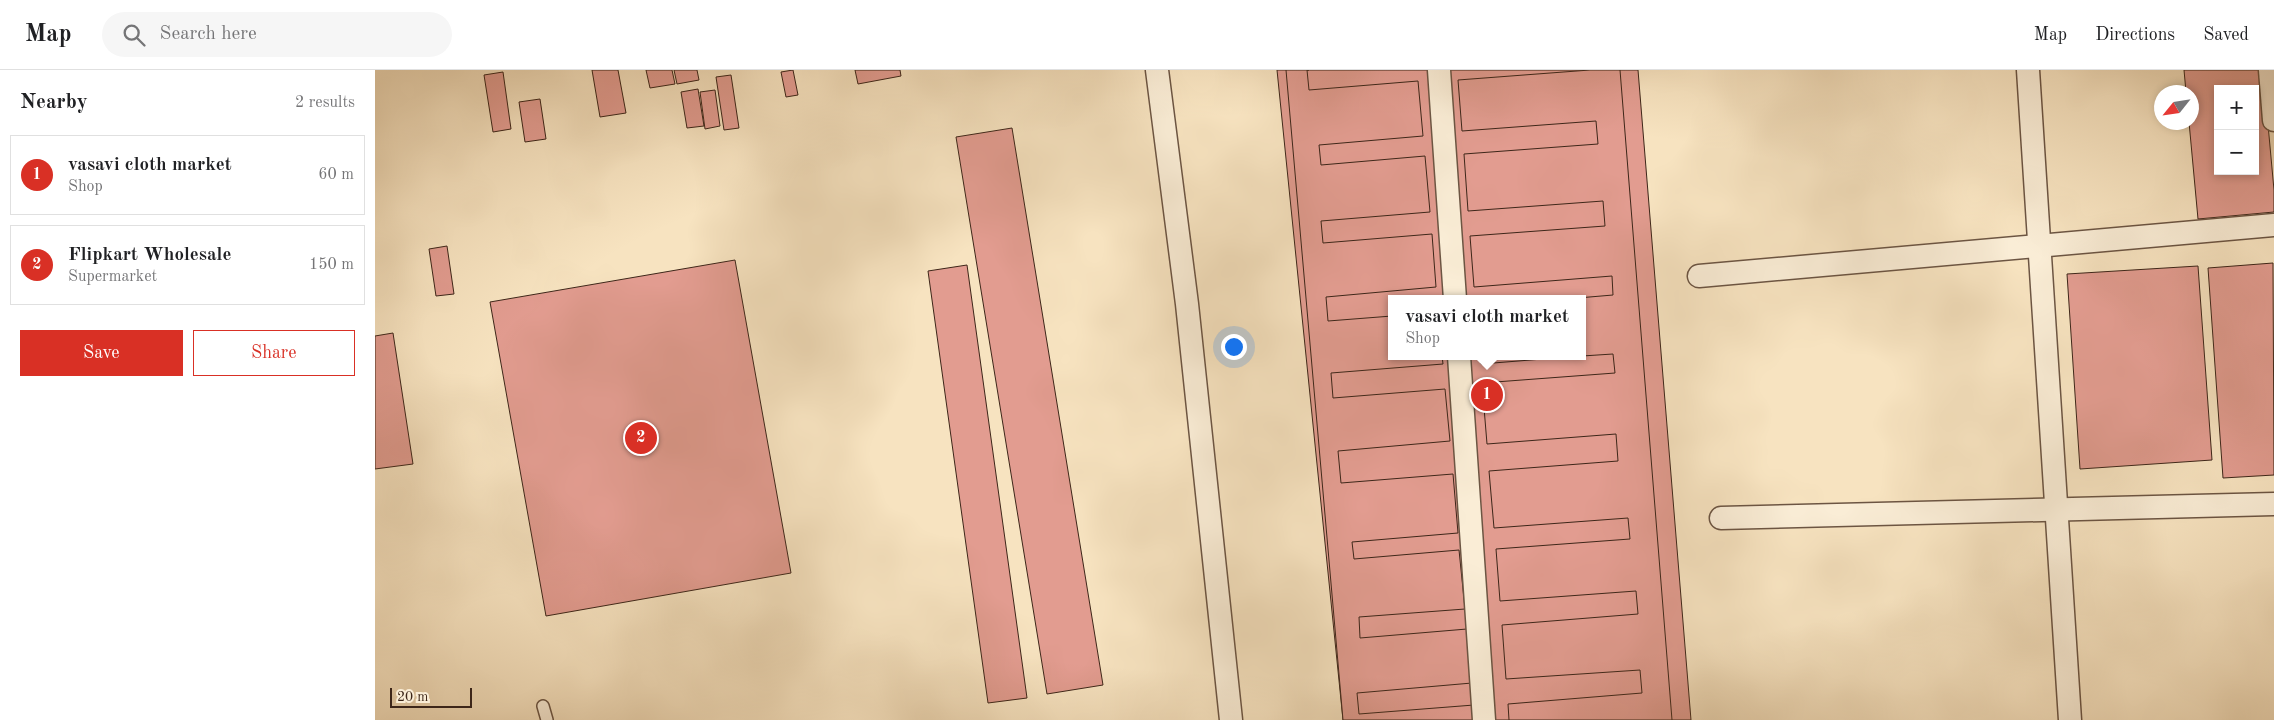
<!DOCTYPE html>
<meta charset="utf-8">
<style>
body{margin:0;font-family:"Old Standard TT",serif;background:#f6f6f6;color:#202124}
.controls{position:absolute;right:15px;top:15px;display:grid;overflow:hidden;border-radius:0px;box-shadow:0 2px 8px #0003}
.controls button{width:45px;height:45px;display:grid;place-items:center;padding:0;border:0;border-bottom:1px solid #e0e0e0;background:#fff;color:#202124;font:25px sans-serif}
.compass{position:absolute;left:1779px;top:15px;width:45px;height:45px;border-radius:50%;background:#fff;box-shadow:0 2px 8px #0003;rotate:240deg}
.scale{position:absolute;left:15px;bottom:12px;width:82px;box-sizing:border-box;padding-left:5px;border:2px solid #3d2619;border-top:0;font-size:14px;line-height:18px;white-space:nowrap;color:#3d2619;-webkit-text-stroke:4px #faedd6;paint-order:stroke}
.you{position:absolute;left:858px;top:276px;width:18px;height:18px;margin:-12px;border:4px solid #fff;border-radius:50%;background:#1a73e8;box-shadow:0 0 0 8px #1a73e833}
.badge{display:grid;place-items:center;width:32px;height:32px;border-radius:50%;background:#d93025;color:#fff;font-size:16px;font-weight:700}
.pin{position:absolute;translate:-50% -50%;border:2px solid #fff;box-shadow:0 1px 5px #0006}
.popup{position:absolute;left:1013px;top:225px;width:198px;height:65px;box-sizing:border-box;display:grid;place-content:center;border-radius:0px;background:#fff;filter:drop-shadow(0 1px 4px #0005);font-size:16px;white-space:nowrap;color:#757577}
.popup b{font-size:19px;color:#202124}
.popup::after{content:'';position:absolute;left:50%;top:100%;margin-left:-10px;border:10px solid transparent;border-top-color:#fff}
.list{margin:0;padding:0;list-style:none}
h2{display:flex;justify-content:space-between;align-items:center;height:65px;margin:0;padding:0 20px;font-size:21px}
h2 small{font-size:16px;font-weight:400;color:#757577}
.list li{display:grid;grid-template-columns:32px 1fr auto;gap:15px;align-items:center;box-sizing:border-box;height:80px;margin:0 10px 10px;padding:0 10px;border:1px solid #e0e0e0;border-radius:0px}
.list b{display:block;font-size:19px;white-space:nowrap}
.list p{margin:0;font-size:16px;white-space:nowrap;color:#757577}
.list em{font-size:16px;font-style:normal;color:#757577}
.actions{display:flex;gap:10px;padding:15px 20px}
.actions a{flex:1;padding:11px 0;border:1px solid #d93025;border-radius:0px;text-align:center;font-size:18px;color:#d93025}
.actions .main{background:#d93025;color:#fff}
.icon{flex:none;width:28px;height:28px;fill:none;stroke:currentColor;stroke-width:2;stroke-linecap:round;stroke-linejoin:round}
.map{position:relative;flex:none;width:1899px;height:650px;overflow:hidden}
header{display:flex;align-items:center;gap:30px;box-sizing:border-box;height:70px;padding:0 25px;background:#fff;border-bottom:1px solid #e0e0e0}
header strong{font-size:24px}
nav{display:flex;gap:28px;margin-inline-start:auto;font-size:18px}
.search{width:350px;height:45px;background:#f6f6f6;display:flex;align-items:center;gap:12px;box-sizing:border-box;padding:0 18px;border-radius:28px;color:#757577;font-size:19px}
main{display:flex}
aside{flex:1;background:#fff}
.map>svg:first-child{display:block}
</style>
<header>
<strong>Map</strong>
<div class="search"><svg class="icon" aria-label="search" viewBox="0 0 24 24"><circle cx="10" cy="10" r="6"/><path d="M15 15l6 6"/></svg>Search here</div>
<nav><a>Map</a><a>Directions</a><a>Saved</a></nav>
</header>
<main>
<aside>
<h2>Nearby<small>2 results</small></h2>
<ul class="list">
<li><span class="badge">1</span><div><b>vasavi cloth market</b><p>Shop</p></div><em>60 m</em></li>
<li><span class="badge">2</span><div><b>Flipkart Wholesale</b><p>Supermarket</p></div><em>150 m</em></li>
</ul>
<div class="actions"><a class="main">Save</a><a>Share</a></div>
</aside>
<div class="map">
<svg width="1899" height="650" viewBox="0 0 1899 650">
<rect width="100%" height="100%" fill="#f7e3c0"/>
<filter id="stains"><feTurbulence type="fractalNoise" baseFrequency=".004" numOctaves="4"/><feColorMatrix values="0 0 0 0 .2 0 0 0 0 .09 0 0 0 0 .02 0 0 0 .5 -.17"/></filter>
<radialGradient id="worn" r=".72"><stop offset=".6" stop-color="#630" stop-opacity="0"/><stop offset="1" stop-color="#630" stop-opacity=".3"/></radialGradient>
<g fill="#e29c90" stroke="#3d2619" fill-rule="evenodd">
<path d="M217,0H243L251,43L225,47Z"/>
<path d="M271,0H297L300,14L275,18Z"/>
<path d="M299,0H322L324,10L302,14Z"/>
<path d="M418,0L423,25L411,27L406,2Z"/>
<path d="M480,0H525L526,6L483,14Z"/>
<path d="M902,0H1263L1316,650H968ZM1017,229H1207V286H1017Z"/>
<path d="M911,0H934H932L934,20L1043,11L1048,66L944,75L946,95L1050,86L1055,142L946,151L948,173L1057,164L1061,217L951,227L953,251L1017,246V286H1067L1068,294L956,303L958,328L1070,319L1075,371L963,381L966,413L1078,404L1083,463L977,472L979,489L1084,480L1090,539L984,547L985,568L1092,559L1097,613L982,623L984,644L1099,635L1100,650H968Z"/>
<path d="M1215,0H1245L1297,650H1134L1133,634L1267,623L1265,600L1131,609L1127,555L1263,544L1261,521L1125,531L1121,479L1255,469L1253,448L1119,458L1114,401L1243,391L1241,364L1112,374L1107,313L1240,303L1238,284L1207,286V229H1191L1238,225L1237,206L1099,217L1095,166L1230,156L1228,131L1093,141L1089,84L1223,74L1221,51L1087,61L1083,10Z"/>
<path d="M1809,0H1888L1899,120V142L1823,149L1814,52H1816V22H1811ZM1843,19H1880V101H1843Z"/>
<path d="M128,2L136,59L118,62L109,5Z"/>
<path d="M356,5L364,58L349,60L341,7Z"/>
<path d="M323,19L329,56L312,58L306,22Z"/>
<path d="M340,20L345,56L330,59L325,22Z"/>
<path d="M165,29L171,69L150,72L144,32Z"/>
<path d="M637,58L728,615L672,624L581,67Z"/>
<path d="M72,176L79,224L61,226L54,179Z"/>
<path d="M360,190L416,503L171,546L115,232Z"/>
<path d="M1898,193L1899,405L1848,408L1833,198Z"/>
<path d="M592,195L652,628L613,633L553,201Z"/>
<path d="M1823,196L1837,390L1705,399L1692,204Z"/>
<path d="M18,263L38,394L0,399V266Z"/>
<path d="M1105,286H1205L1106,294Z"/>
</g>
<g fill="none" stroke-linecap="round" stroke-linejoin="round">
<defs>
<path id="lane" d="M168,636L172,650"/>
<g id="street">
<path d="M782,0L812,234L856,650"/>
<path d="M1064,0L1080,229"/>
<path d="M1653,0L1695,650"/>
<path d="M1895,0L1899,50"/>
<path d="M1324,206L1899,155"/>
<path d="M1084,286L1109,650"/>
<path d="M1346,448L1899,434"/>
</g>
</defs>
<use href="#lane" stroke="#6c5543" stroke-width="14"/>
<use href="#street" stroke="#6c5543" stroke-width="25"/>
<use href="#lane" stroke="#faedd6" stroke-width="11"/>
<use href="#street" stroke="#faedd6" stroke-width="22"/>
</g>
<rect width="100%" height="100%" filter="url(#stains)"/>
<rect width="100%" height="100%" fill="url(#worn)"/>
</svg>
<div class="controls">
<button>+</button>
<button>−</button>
</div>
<svg class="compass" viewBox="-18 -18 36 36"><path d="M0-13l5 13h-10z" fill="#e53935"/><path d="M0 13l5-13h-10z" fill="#757577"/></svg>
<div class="scale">20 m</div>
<div class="you"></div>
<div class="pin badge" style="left:1112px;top:325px">1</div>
<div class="popup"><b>vasavi cloth market</b>Shop</div>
<div class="pin badge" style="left:266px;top:368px">2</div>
</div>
</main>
